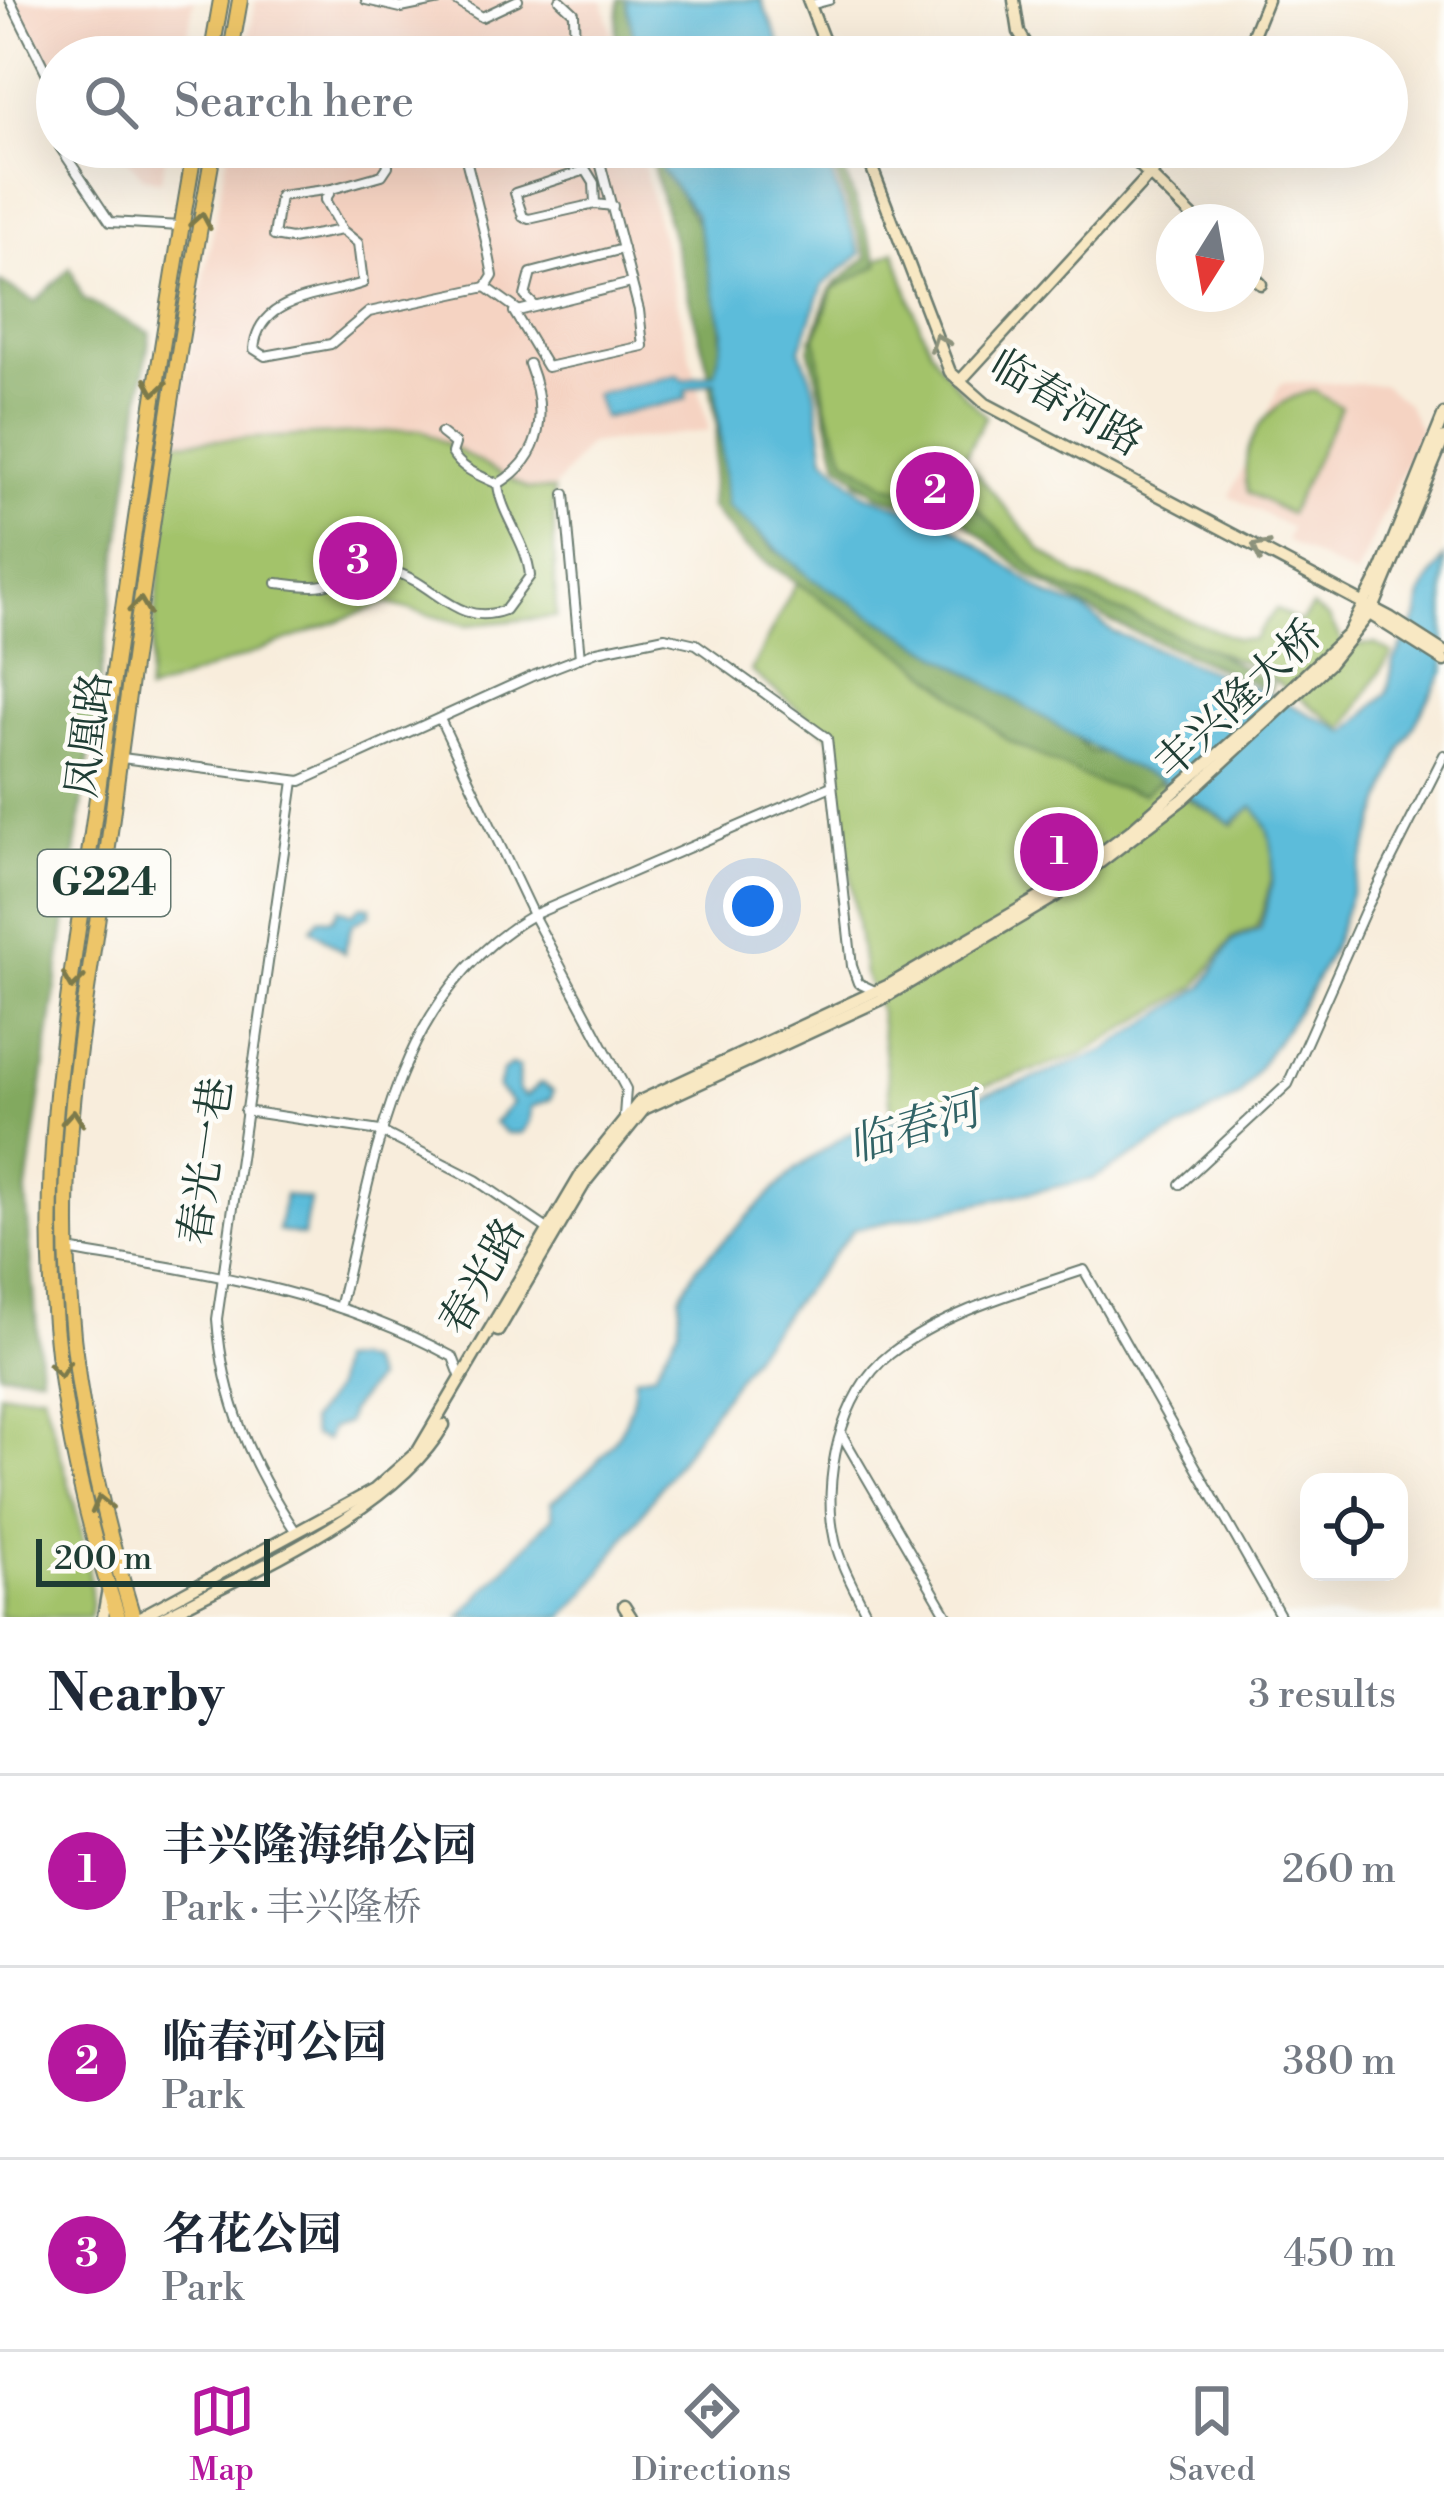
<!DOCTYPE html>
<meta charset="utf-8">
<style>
body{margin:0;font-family:"Libre Bodoni","Noto Serif SC",serif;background:#f2f2f3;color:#1f2937}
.controls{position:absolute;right:36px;bottom:36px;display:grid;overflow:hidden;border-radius:24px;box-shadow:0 12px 48px #0002}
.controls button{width:108px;height:108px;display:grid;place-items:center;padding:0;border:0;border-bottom:3px solid #e0e1e3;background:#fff;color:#1f2937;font:60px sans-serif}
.compass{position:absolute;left:1156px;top:204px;width:108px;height:108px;border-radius:50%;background:#fff;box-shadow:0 12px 48px #0002;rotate:191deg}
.scale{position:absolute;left:36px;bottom:30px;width:234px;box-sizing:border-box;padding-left:12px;border:6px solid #1f3d34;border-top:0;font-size:33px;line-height:42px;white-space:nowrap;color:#1f3d34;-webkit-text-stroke:9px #fdfcf7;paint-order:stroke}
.you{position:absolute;left:753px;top:906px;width:42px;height:42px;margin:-30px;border:9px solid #fff;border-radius:50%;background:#1a73e8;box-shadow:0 0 0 18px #1a73e833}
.badge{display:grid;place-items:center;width:78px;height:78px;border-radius:50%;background:#b5179e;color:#fff;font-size:39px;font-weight:700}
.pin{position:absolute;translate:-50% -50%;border:6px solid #fff;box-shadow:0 3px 12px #0006}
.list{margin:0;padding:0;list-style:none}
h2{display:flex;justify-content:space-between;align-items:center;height:156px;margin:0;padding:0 48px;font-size:51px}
h2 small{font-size:39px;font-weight:400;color:#747a83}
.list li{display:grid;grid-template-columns:78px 1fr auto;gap:36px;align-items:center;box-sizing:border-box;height:192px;padding:0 48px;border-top:3px solid #e0e1e3}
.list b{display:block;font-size:45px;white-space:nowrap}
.list p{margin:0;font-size:39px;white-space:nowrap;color:#747a83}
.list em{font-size:39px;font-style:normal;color:#747a83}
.icon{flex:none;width:66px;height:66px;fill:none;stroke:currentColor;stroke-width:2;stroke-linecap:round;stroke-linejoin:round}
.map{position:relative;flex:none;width:1444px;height:1617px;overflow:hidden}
.search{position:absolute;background:#fff;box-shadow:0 12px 48px #0002;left:36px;right:36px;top:36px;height:132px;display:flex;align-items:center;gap:30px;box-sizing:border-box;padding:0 42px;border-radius:66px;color:#747a83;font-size:45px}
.sheet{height:732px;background:#fff}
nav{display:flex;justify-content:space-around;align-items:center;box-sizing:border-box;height:168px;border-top:3px solid #e0e1e3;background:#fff;font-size:33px;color:#747a83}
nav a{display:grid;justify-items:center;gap:6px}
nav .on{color:#b5179e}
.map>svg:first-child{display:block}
</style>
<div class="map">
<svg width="1444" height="1617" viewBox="0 0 1444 1617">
<rect width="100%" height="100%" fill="#fdfcf7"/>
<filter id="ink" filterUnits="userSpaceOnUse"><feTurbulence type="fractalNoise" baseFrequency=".00833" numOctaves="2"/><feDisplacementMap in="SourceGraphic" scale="24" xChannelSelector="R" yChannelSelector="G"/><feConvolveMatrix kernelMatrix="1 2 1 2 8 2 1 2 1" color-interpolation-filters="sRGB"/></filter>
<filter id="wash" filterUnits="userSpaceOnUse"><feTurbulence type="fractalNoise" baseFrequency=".004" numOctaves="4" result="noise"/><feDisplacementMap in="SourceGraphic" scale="48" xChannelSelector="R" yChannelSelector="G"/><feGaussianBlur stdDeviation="2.7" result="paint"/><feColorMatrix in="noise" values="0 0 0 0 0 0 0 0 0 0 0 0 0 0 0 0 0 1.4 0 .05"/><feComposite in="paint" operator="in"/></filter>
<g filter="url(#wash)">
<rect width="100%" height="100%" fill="#f8eddc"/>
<g fill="#f5d3c2">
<path d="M14,0H194L184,57H57V74Z"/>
<path d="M256,0H603L617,57H246Z"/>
<path d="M118,147H167L161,181L143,177Z"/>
<path d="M229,147H639L709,431L588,444L553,490L528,489L421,430L173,442Z"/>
<path d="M1304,382L1383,385L1407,404L1420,430L1356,577L1286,541L1291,528L1230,496L1281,383Z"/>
</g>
<g fill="#a3c36b" stroke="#618050" stroke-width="3">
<path d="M895,251C920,328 925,360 986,416L964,458L1042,551L1078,576L1237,639L1253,640L1276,609L1300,623L1312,607L1329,618L1347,652L1353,645L1375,644L1392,653L1344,729L1254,666L1056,588L941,501L895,499L859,484L830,428L811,338L819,330L835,283Z"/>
<path d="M1314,391L1341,407L1289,514L1248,492C1236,445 1268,398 1314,391Z"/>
<path d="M421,430L528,489L553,490L556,617L466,625L386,603L147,693L173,442Z"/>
<path d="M799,577L1233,825L1253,806C1286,840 1271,886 1257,927L1232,938L1197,986L1081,1055L892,1116L879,1008L864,974L831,736L751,671Z"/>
<path d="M0,1393H43C55,1440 102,1577 89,1617H0Z"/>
</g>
<g fill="#82a95f" stroke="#50734a" stroke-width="3">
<path d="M619,0H627L643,57H622L616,34Z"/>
<path d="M648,147H661L665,168L701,231L720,301L730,504L774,550L869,594L1068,728L1089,752L1128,755L1203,746L1143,794L1097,783L1007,740L918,664L745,548L710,507L717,428L708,368Z"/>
<path d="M826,147H835L879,265L833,289L816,337L825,402L846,459L886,485L926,495L948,492L968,498L1048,582L1208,648L1272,684L1270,690L1113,623L1030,576L962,519L877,495L838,462L809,348L830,289L867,257Z"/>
<path d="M70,268L83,299L150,333L26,1196L41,1375L0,1373V282L35,302Z"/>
</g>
<g fill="#5cbcda" stroke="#3e7c87" stroke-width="3">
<path d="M626,0H761L786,57H638Z"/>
<path d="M660,147H821L861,254L823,285L800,349L815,389L825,457L865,495L947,522L1049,596L1082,608L1113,632L1264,692L1347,732L1387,693L1394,661L1418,616L1421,594L1444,557V671L1401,749L1332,949L1308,995L1240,1095L1093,1179L854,1229L759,1346L586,1593L563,1617H460L553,1516L551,1502C593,1470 635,1432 635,1377L654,1373L679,1328L680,1296L697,1267L796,1169L846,1135L1025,1082L1104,1051L1204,986L1232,941L1260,929C1273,887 1284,842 1253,806L1231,823L1158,778L1116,761L811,578L727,506L715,381L686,390V399L603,418L595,394L678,375L684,380L715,373L724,332L695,213L662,171Z"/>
<path d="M361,906L370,907V914L352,924L344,953L312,929L319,918L333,919L340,908L352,914Z"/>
<path d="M511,1065L519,1067L518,1091L525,1097L541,1083L553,1091L551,1099L531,1107L530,1122L522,1133H506L494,1123L512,1103L498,1088L503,1071Z"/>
<path d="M285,1195L310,1200L303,1236L278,1231Z"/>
<path d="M354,1359L367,1363L375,1380L350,1410L347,1423L331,1428L326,1440L313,1435L310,1421L334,1389L337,1361Z"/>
</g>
</g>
<g filter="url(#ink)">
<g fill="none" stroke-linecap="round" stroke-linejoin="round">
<defs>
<g id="street">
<path d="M10,0L48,76L57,139"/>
<path d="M366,0L401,8L440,0"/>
<path d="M455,0L482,17L518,0"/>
<path d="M560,0L574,13L575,57"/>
<path d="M810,5L829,0"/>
<path d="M60,147L110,222L180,226"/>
<path d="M385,147L388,166L382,175L332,189L325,200L342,230L358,243L363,283C321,297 258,296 254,349L265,356L331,344L369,312L486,287"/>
<path d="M463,147C474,192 485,230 493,276L486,287L518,310"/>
<path d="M596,147L639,310L643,346L547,367L514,312L631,283"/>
<path d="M332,189L280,196L274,236L291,239L342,230"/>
<path d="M595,204L594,183L586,170L515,193L523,217L529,219L595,204L613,206"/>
<path d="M534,305L525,296L531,273L623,249"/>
<path d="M441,433L455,444L452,453C462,470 481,476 498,484C545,456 547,411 529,364"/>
<path d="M565,494L580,658"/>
<path d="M277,583C292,584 309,588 323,585C350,579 367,564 395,572C436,584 457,628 505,610L530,576C527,541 501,516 498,484"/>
<path d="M440,719L533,915L626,1089L624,1116"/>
<path d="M122,758L301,781L530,677L597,651L665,637L696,644L827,738L852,966L858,983L875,991"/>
<path d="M294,781L217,1319C223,1401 251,1465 296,1532"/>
<path d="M245,1111L380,1131L476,1180L549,1230"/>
<path d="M1180,1184L1288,1084L1365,911L1444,755"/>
<path d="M67,1250C205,1273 329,1289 453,1357L461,1378"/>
<path d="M340,1304C375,1162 393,995 533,915L829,787"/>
<path d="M842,1435L948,1617"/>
<path d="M868,1617C857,1593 841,1567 835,1541C821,1483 840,1392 890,1354C946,1311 1018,1292 1084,1270L1281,1617"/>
</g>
<g id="secondary">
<path d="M808,0L830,57"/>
<path d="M1014,0L1019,32L1034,57"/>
<path d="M1244,57L1267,0"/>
<path d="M864,147L950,372L986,404L1391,618L1444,652"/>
<path d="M1121,147L1198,222"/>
<path d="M1246,269L1261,284"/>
<path d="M960,381L1175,147"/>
<path d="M1368,613L1444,661"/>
<path d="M498,1331L586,1181L644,1109L880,1000L1056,896L1183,799L1330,663L1373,609L1444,438"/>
<path d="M624,1606L631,1617"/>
<path d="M103,1617L107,1594"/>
<path d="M140,1617L374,1490L418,1451L582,1173L640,1101L889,985L1047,893L1130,831L1268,710L1348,634L1380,573L1444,414"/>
<path d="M163,1617C251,1570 394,1511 444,1425"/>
</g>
<g id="highway">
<path d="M211,57L221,0"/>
<path d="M230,57L240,0"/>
<path d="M118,1617C83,1512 60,1408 53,1298C40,1124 78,947 100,775C128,565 159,356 195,147"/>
<path d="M133,1617C94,1489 67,1359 67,1225C66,1083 97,942 114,801C142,582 175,365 214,147"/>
</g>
</defs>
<use href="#street" stroke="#6b7b6f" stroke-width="12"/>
<use href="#secondary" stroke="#6b7b6f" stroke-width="15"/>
<use href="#highway" stroke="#6b7b6f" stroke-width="18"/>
<use href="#street" stroke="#fff" stroke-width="8"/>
<use href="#secondary" stroke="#f8e8c3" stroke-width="10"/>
<use href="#highway" stroke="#edc569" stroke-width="14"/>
</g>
<defs><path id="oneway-chevron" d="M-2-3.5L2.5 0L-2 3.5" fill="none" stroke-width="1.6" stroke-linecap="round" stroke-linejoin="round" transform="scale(3)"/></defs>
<g stroke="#7c7a4c">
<use href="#oneway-chevron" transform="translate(201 221) rotate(-80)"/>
<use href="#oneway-chevron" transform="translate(155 387) rotate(99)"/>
<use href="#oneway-chevron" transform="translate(140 606) rotate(-83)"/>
<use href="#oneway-chevron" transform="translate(73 981) rotate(98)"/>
<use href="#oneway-chevron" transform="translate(73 1118) rotate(-85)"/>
<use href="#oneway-chevron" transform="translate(60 1369) rotate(84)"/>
<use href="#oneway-chevron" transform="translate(101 1504) rotate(-104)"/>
</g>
<g stroke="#8c927c">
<use href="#oneway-chevron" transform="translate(939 342) rotate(-111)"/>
<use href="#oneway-chevron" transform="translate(1260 549) rotate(-152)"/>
</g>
</g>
<g text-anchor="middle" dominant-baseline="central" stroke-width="9" stroke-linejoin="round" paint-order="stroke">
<rect fill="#fdfcf7" stroke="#62766e" stroke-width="3" x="38" y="850" width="132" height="66" rx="9"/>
<g font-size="39" font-weight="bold" fill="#1f3d34">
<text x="104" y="883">G224</text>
</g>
<g font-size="42" fill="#1f3d34" stroke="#fdfcf7">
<text transform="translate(1066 404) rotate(30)">临春河路</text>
<text transform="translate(1239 700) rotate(-43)">丰兴隆大桥</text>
<text transform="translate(90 735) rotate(-83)">凤凰路</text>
<text transform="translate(207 1161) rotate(-82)">春光一巷</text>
<text transform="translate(483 1277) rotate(-60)">春光路</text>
</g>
<g font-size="45" font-style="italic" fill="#316366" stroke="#fdfcf7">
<text transform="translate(914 1129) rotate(-17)">临春河</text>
</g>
</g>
</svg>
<div class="controls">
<button><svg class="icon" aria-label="locate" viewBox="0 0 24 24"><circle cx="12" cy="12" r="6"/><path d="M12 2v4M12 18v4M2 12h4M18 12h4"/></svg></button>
</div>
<svg class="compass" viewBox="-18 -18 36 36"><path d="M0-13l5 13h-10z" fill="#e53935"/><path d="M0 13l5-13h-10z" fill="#747a83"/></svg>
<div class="scale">200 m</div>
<div class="you"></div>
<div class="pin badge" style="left:1059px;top:852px">1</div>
<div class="pin badge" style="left:935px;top:491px">2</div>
<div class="pin badge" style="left:358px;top:561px">3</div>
<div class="search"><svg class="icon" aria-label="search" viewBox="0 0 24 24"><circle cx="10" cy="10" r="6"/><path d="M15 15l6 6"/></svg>Search here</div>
</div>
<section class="sheet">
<h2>Nearby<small>3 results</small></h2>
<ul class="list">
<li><span class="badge">1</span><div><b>丰兴隆海绵公园</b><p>Park · 丰兴隆桥</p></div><em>260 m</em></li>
<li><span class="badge">2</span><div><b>临春河公园</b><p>Park</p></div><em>380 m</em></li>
<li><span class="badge">3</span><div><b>名花公园</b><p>Park</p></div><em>450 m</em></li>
</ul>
</section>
<nav>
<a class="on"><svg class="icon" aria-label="map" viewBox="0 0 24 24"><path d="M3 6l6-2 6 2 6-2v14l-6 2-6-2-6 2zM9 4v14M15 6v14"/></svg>Map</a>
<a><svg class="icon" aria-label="directions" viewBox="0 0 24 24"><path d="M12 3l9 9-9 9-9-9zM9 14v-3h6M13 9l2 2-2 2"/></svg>Directions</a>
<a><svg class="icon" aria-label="saved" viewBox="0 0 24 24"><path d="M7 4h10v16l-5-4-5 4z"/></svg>Saved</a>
</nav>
